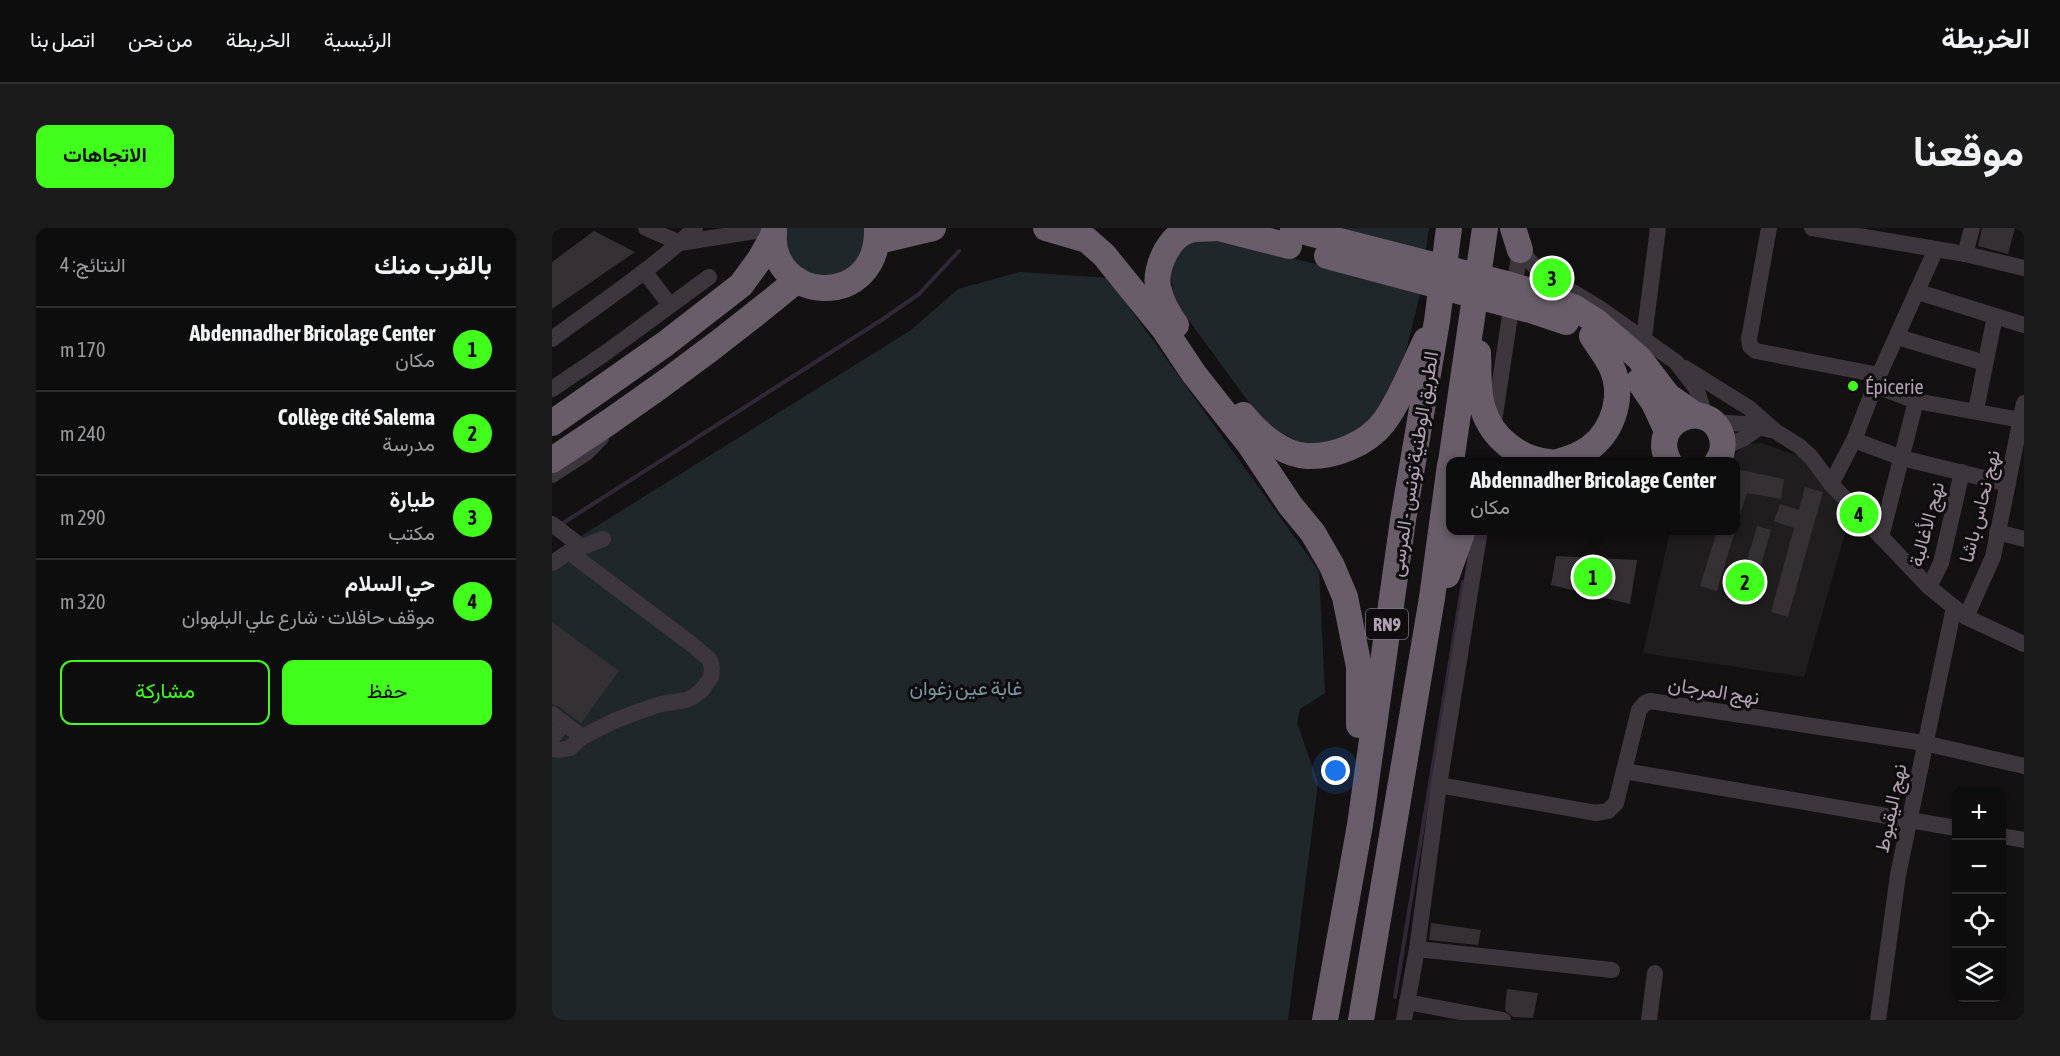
<!DOCTYPE html>
<html lang="ar">
<meta charset="utf-8">
<style>
body{margin:0;font-family:"Asap Condensed",Vazirmatn,sans-serif;background:#1c1b1c;color:#f1f3f6;direction:rtl}
.controls{position:absolute;right:18px;bottom:18px;display:grid;overflow:hidden;border-radius:12px;box-shadow:0 2px 4px #0004}
.controls button{width:54px;height:54px;display:grid;place-items:center;padding:0;border:0;border-bottom:2px solid #2e2d2e;background:#0e0d0e;color:#f1f3f6;font:30px sans-serif}
.you{position:absolute;left:784px;top:543px;width:21px;height:21px;margin:-15px;border:4px solid #fff;border-radius:50%;background:#1a73e8;box-shadow:0 0 0 9px #1a73e833}
.badge{display:grid;place-items:center;width:39px;height:39px;border-radius:50%;background:#41fe1d;color:#111;font-size:20px;font-weight:700}
.pin{position:absolute;translate:-50% -50%;border:3px solid #fff;box-shadow:0 2px 6px #0006}
.popup{position:absolute;left:894px;top:229px;width:294px;height:78px;box-sizing:border-box;display:grid;place-content:center;border-radius:12px;background:#0e0d0e;filter:drop-shadow(0 2px 4px #0005);font-size:20px;white-space:nowrap;color:#9b9c9e}
.popup b{font-size:22px;color:#f1f3f6}
.popup::after{content:'';position:absolute;left:50%;top:100%;margin-left:-12px;border:12px solid transparent;border-top-color:#0e0d0e}
.list{margin:0;padding:0;list-style:none}
h2{display:flex;justify-content:space-between;align-items:center;height:78px;margin:0;padding:0 24px;font-size:26px}
h2 small{font-size:20px;font-weight:400;color:#9b9c9e}
.list li{display:grid;grid-template-columns:39px 1fr auto;gap:18px;align-items:center;box-sizing:border-box;height:84px;padding:0 24px;border-top:2px solid #2e2d2e}
.list b{display:block;font-size:22px;white-space:nowrap}
.list p{margin:0;font-size:20px;white-space:nowrap;color:#9b9c9e}
.list em{font-size:20px;font-style:normal;color:#9b9c9e}
.actions{display:flex;gap:12px;padding:18px 24px}
.actions a{flex:1;padding:14px 0;border:2px solid #41fe1d;border-radius:12px;text-align:center;font-size:21px;color:#41fe1d}
.actions .main{background:#41fe1d;color:#111}
.icon{flex:none;width:33px;height:33px;fill:none;stroke:currentColor;stroke-width:2;stroke-linecap:round;stroke-linejoin:round}
.map{position:relative;flex:none;width:1472px;height:792px;overflow:hidden;direction:ltr;border-radius:12px}
header{display:flex;align-items:center;gap:36px;box-sizing:border-box;height:84px;padding:0 30px;background:#0e0d0e;border-bottom:2px solid #2e2d2e}
header strong{font-size:28px}
nav{display:flex;gap:33px;margin-inline-start:auto;font-size:21px}
.intro{display:flex;align-items:center;justify-content:space-between;box-sizing:border-box;height:144px;padding:0 36px}
h1{margin:0;font-size:42px}
.button{padding:15px 27px;border-radius:12px;background:#41fe1d;color:#111;font-size:21px;font-weight:700}
main{display:flex;gap:36px;padding:0 36px}
aside{flex:1;background:#0e0d0e;border-radius:12px;box-shadow:0 2px 4px #0004}
.map>svg:first-child{display:block}
</style>
<header>
<strong>الخريطة</strong>
<nav><a>الرئيسية</a><a>الخريطة</a><a>من نحن</a><a>اتصل بنا</a></nav>
</header>
<div class="intro"><h1>موقعنا</h1><a class="button">الاتجاهات</a></div>
<main>
<div class="map">
<svg width="1472" height="792" viewBox="0 0 1472 792">
<rect width="100%" height="100%" fill="#131112"/>
<path fill="#201d1f" d="M1210,215L1249,229L1299,284L1252,449L1091,425L1118,303L1184,302V234L1177,233L1187,222L1198,216Z"/>
<g fill="#20272b">
<path d="M235,0H312C318,26 307,33 291,50L246,43L233,15Z"/>
<path d="M776,0H877L873,28Z"/>
<path d="M657,11L760,35L868,66L849,143L835,174L804,207L769,216L747,214L725,202L707,188L627,79L621,64L618,41L627,25L636,14Z"/>
<path d="M468,44L556,50L767,343L773,465L748,481L745,495L766,555L736,792H0V326L359,102L406,61Z"/>
</g>
<g fill="none" stroke-linecap="round" stroke-linejoin="round">
<g stroke="#312737" stroke-width="4">
<path d="M8,297L331,91L367,66L407,23"/>
<path d="M843,769L911,354"/>
</g>
</g>
<g fill="#353034">
<path d="M1430,0H1463L1456,26L1426,18Z"/>
<path d="M42,3L83,24L0,81V34Z"/>
<path d="M1184,241L1232,251L1229,271L1195,265L1186,293H1184Z"/>
<path d="M1253,259L1271,264L1236,389L1219,384L1242,300L1222,293L1228,276L1247,282Z"/>
<path d="M1205,298L1219,302L1198,375L1184,371Z"/>
<path d="M1165,303H1183L1165,363L1148,358Z"/>
<path d="M1004,328L1085,332L1078,376L999,357Z"/>
<path d="M0,394L67,443L29,495L6,478L0,476Z"/>
<path d="M879,695L929,702L926,717L877,712Z"/>
<path d="M955,761L986,765L981,790L961,789L953,782Z"/>
</g>
<g fill="none" stroke-linecap="round" stroke-linejoin="round">
<g stroke="#3d363d" stroke-width="16">
<path d="M94,0L128,15L222,0"/>
<path d="M1217,0L1197,111L1198,118L1204,123L1327,147"/>
<path d="M1260,0L1413,26L1472,40"/>
<path d="M968,22L985,41L999,51L1046,79L1124,134L1144,160L1154,190"/>
<path d="M1413,26L1420,0"/>
<path d="M92,43L118,77"/>
<path d="M1366,64L1472,97"/>
<path d="M1345,109L1433,135"/>
<path d="M1092,110L1106,0"/>
<path d="M0,111C48,75 100,42 143,0"/>
<path d="M1133,140L1197,180L1222,202"/>
<path d="M1324,158L1364,173L1469,192"/>
<path d="M0,161L52,126L157,49"/>
<path d="M1424,182L1443,88"/>
<path d="M1160,194L1193,196L1223,203L1247,218L1259,229L1279,256L1377,359L1414,389L1472,416"/>
<path d="M941,200L969,15"/>
<path d="M1302,212L1350,230L1456,256"/>
<path d="M1171,219L1191,211L1208,199"/>
<path d="M0,247L34,225L49,210"/>
<path d="M1279,256L1302,212L1327,147L1384,21"/>
<path d="M0,296L30,319"/>
<path d="M1445,304L1472,311"/>
<path d="M1329,309L1364,173"/>
<path d="M0,335L17,324L51,311"/>
<path d="M1377,359L1389,335L1410,244"/>
<path d="M1414,389L1441,329L1472,175"/>
<path d="M0,486L30,509"/>
<path d="M0,510L12,495"/>
<path d="M0,521L8,522L18,520L30,509L62,493L85,484L109,476L134,472L141,469L150,462L159,449L160,440L158,432L142,418L17,324"/>
<path d="M1072,543L1404,600"/>
<path d="M887,557L1044,585L1056,583L1064,575L1087,482L1093,475L1098,473L1372,515L1472,538"/>
<path d="M1450,608L1472,612"/>
<path d="M865,721L1060,742"/>
<path d="M855,774L951,792"/>
<path d="M852,792L865,721L887,557L928,302"/>
<path d="M1097,792L1103,745"/>
<path d="M1326,792L1346,647L1402,379"/>
</g>
<g stroke="#685d69" stroke-width="26">
<path d="M222,0C214,77 328,83 325,0"/>
<path d="M494,0L535,12L552,27L612,101L642,146L698,217L738,277L761,305L780,338L793,369L807,439V497"/>
<path d="M666,0L737,18"/>
<path d="M961,0L968,22"/>
<path d="M326,13L381,0"/>
<path d="M1023,80L1045,94L1087,130L1116,168L1143,187"/>
<path d="M624,97C616,86 609,73 606,59C603,40 616,10 635,3C643,0 655,1 663,0"/>
<path d="M926,125C927,142 925,164 931,181C940,210 967,231 997,234"/>
<path d="M1087,153L1102,175L1115,203"/>
<path d="M691,187C705,205 731,227 755,228C783,229 815,216 832,194C849,171 861,138 874,112"/>
<path d="M0,195L113,116L189,57L208,31L222,6"/>
<path d="M0,232C85,177 167,117 245,52"/>
<path d="M899,234L933,0"/>
<path d="M1005,234C1017,231 1029,227 1039,219C1062,201 1072,167 1060,140C1055,129 1047,119 1040,108"/>
<path d="M1117,234C1095,194 1154,168 1169,206C1172,215 1171,226 1165,234"/>
<path d="M895,347L911,302"/>
<path d="M773,792L808,597L851,292L885,93L897,0"/>
<path d="M809,792L880,370L898,237"/>
</g>
<g stroke="#685d69" stroke-width="26">
<path d="M741,1L955,56L991,67L1023,80"/>
<path d="M775,28L978,82L1014,94"/>
</g>
</g>
<circle fill="#41fe1d" stroke="#0e0c0d" stroke-width="2" cx="1301" cy="158" r="6"/>
<g text-anchor="middle" dominant-baseline="central" stroke-width="6" stroke-linejoin="round" paint-order="stroke">
<rect fill="#0e0c0d" stroke="#817482" stroke-width="1.5" x="814" y="381" width="42" height="30" rx="4.5"/>
<g font-size="18" font-weight="bold" fill="#b2a1b4">
<text x="835" y="396">RN9</text>
</g>
<g font-size="20" fill="#b2a1b4" stroke="#0e0c0d" text-anchor="start">
<text x="1313" y="158">Épicerie</text>
</g>
<g font-size="20" fill="#b2a1b4" stroke="#0e0c0d">
<text transform="translate(861 236) rotate(-81)">الطريق الوطنية تونس - المرسى</text>
<text transform="translate(1427 278) rotate(-76)">نهج نحاس باشا</text>
<text transform="translate(1374 296) rotate(-75)">نهج الأغالبة</text>
<text transform="translate(1162 462) rotate(9)">نهج المرجان</text>
<text transform="translate(1338 580) rotate(-78)">نهج اليقبوط</text>
</g>
<g font-size="20" fill="#7697a1" stroke="#0e0c0d">
<text x="414" y="459">غابة عين زغوان</text>
</g>
</g>
</svg>
<div class="controls">
<button>+</button>
<button>−</button>
<button><svg class="icon" aria-label="locate" viewBox="0 0 24 24"><circle cx="12" cy="12" r="6"/><path d="M12 2v4M12 18v4M2 12h4M18 12h4"/></svg></button>
<button><svg class="icon" aria-label="layers" viewBox="0 0 24 24"><path d="M12 4l9 5-9 5-9-5zM3 14l9 5 9-5"/></svg></button>
</div>
<div class="you"></div>
<div class="pin badge" style="left:1041px;top:349px">1</div>
<div class="popup"><b>Abdennadher Bricolage Center</b>مكان</div>
<div class="pin badge" style="left:1193px;top:354px">2</div>
<div class="pin badge" style="left:1000px;top:50px">3</div>
<div class="pin badge" style="left:1307px;top:286px">4</div>
</div>
<aside>
<h2>بالقرب منك<small>النتائج: 4</small></h2>
<ul class="list">
<li><span class="badge">1</span><div><b>Abdennadher Bricolage Center</b><p>مكان</p></div><em>170 m</em></li>
<li><span class="badge">2</span><div><b>Collège cité Salema</b><p>مدرسة</p></div><em>240 m</em></li>
<li><span class="badge">3</span><div><b>طيارة</b><p>مكتب</p></div><em>290 m</em></li>
<li><span class="badge">4</span><div><b>حي السلام</b><p>موقف حافلات · شارع علي البلهوان</p></div><em>320 m</em></li>
</ul>
<div class="actions"><a class="main">حفظ</a><a>مشاركة</a></div>
</aside>
</main>
